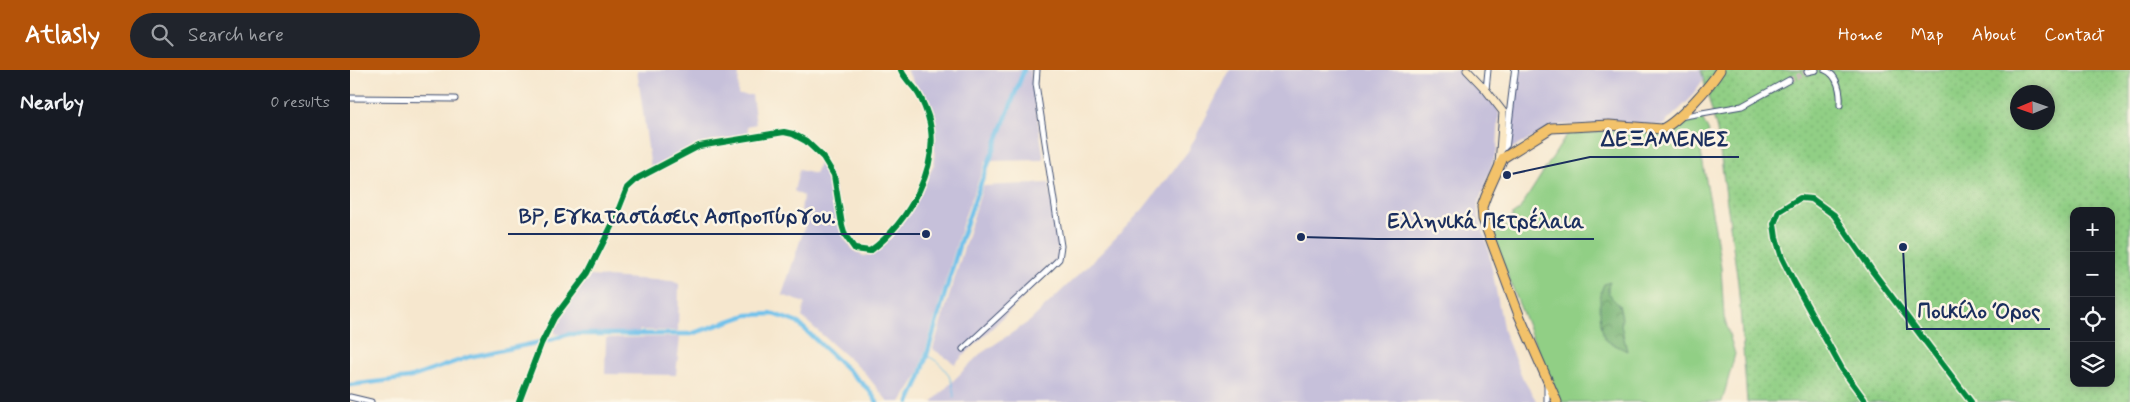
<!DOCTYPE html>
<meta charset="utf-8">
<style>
body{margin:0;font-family:Mynerve,sans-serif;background:#20242c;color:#f1f3f6}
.controls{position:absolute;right:15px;bottom:15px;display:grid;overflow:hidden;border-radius:10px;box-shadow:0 2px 8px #0003}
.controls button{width:45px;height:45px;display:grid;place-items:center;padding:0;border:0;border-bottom:1px solid #363941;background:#171b24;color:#f1f3f6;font:25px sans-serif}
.compass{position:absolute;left:1660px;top:15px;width:45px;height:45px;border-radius:50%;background:#171b24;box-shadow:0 2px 8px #0003;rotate:268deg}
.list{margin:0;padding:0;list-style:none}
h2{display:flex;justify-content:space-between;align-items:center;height:65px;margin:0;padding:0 20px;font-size:21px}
h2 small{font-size:16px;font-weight:400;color:#9ea1a6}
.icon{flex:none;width:28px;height:28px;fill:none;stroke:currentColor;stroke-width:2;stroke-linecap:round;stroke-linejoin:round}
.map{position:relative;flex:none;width:1780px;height:332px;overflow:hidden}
header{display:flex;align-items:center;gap:30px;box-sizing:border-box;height:70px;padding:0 25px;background:#b45309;color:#fff}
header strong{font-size:24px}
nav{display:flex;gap:28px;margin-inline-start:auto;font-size:18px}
.search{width:350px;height:45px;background:#20242c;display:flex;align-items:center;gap:12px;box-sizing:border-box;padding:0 18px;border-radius:28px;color:#9ea1a6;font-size:19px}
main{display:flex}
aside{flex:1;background:#171b24}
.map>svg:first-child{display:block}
</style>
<header>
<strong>Atlasly</strong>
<div class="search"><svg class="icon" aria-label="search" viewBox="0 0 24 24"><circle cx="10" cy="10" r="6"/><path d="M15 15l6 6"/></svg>Search here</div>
<nav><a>Home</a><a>Map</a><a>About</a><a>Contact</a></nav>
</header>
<main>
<aside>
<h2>Nearby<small>0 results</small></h2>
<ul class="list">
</ul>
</aside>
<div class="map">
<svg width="1780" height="332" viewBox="0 0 1780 332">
<defs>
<pattern id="forest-crowns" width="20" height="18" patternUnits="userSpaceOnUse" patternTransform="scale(1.25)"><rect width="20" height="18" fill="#74b272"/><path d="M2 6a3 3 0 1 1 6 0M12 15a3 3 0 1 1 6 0" fill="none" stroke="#5e9161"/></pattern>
<pattern id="park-dots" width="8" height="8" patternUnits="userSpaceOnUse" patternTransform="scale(1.25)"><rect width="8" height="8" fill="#91cf85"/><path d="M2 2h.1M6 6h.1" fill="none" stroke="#7cb275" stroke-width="1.8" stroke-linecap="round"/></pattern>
</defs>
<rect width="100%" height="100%" fill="#fcf5e5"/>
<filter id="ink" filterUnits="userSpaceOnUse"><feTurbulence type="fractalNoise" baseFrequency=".02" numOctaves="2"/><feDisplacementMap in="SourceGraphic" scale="10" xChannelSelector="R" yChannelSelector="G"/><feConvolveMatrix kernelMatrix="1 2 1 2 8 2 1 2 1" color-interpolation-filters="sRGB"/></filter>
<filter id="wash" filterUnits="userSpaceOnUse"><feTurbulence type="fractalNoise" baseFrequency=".0096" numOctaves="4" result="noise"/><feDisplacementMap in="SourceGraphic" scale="20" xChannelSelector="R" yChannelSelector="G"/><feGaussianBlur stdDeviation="1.12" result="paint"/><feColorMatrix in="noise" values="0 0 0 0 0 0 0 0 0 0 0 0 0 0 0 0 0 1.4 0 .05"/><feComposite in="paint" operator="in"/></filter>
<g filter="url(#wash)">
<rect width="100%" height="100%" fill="#f6e7ce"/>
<g fill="#c6c0da">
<path d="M287,0H389L388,25H402L406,54L397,56L399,65L360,71L346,76L301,99Z"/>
<path d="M556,0H680L694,90L636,91L614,148L568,305L551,332H537L536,329L514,302L452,247L455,233L432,225L459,144L451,141L453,126L444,121L449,100L465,104L471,88L483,110L489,150L494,168L504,181L514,186L526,183L535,173L547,160L571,123L584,94L585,67L580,43L575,29Z"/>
<path d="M880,0H1110L1147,38L1149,44L1147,80L1128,134V143L1137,173L1154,262L1172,307L1187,332H582L630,284L680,251L752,182L793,139L839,80Z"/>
<path d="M1167,0H1360L1339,30L1313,55H1208L1158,80L1167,17Z"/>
<path d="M699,113L712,190L605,294L583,279L633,116Z"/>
<path d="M240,206L322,211L329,214L328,261L290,260L288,263L276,264H206L204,260L212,241Z"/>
<path d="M330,267L326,305L255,304L256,268Z"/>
</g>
<path fill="#91cf85" stroke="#567f72" d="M1352,48L1359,62L1352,73L1351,83L1366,164L1371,198L1374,247L1385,284L1372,332H1211L1189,284L1142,166L1160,154L1163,144L1169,140L1218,63L1228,64L1259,60L1310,63L1317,62L1326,54Z"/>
<path fill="url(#forest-crowns)" stroke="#487068" d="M1260,212C1254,225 1263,228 1269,235L1272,248L1271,255L1277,281L1255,270C1250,258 1247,225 1254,214Z"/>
<path fill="url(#park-dots)" stroke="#567f72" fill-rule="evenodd" d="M1351,0H1780V332H1397L1388,213L1367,60ZM1668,22H1698V52H1668ZM1724,141H1761V313H1724Z"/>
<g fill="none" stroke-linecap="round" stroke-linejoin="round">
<path stroke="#70c1eb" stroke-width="1" d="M577,286C595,293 604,310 604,328"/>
<g stroke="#70c1eb" stroke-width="4.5">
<path d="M0,315L59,308L119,287L200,270L219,264H341L397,245L424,244L448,253L519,320L527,332"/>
<path d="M559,332L570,308L611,169L626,126L674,0"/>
</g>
</g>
</g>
<g filter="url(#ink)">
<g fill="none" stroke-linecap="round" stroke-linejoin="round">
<path stroke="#cac2b8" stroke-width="5" stroke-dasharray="5 2.5" stroke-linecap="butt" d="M1439,10L1457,2"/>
<defs>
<g id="minor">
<path d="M1475,0C1488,5 1491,22 1490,35"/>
<path d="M1457,2L1466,0"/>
<path d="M1136,20L1138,0"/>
<path d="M0,28L105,29"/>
<path d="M1329,47L1392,36L1439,10"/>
<path d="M613,279L699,199L709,189L711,176L686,14L687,0"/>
<path d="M1197,313V332"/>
<path d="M0,327L21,332"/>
<path d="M169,332L191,274L204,248L238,203L264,151L277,118L288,108L349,76L434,62L443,64L456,71L473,87L484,105L492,155L495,165L505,179L520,181C558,153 593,94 578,46C575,37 571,26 565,19C560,13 554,7 551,0"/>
<path d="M1516,332L1492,299L1443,210L1432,188L1426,168L1424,154L1429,141L1450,128L1462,129L1484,145L1523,202L1621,332"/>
</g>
<path id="tertiary" d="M1150,81L1156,75L1165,0"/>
<path id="secondary" d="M1117,0L1136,20L1153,42L1149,94"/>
<path id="trunk" d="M1207,332L1169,245L1133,149L1132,137L1136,126L1153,88L1201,58L1259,55L1312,59C1328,52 1360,16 1370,0"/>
</defs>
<use href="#minor" stroke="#3c4b6f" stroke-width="7"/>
<use href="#tertiary" stroke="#3c4b6f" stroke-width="8"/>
<use href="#secondary" stroke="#3c4b6f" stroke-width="9"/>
<use href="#trunk" stroke="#3c4b6f" stroke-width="11"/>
<use href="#minor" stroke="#fff" stroke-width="5"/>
<use href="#tertiary" stroke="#fff" stroke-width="6"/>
<use href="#secondary" stroke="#fae7c3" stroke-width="7"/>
<use href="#trunk" stroke="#f3c26a" stroke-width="9"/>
<defs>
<g id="cycleway">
<path d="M169,332L191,274L204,248L238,203L264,151L277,118L288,108L349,76L434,62L443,64L456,71L473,87L484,105L492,155L495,165L505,179L520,181C558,153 593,94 578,46C575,37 571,26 565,19C560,13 554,7 551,0"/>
<path d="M1516,332L1492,299L1443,210L1432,188L1426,168L1424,154L1429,141L1450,128L1462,129L1484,145L1523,202L1621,332"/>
</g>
</defs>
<use href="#cycleway" stroke="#fcf5e5" stroke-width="9"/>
<use href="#cycleway" stroke="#00873e" stroke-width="6"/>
</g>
</g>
<path fill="none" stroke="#1b2f5e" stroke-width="2" d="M1157 105L1240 87H1389M576 164L496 164H158M951 167L1027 169H1244M1553 177L1557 259H1700"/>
<g fill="#1b2f5e" stroke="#fcf5e5" stroke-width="2">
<circle cx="1157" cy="105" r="5"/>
<circle cx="576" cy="164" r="5"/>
<circle cx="951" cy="167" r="5"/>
<circle cx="1553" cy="177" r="5"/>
</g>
<g font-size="21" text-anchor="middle" font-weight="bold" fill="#1b2f5e" stroke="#fcf5e5" stroke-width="5" stroke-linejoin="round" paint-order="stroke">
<text x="1315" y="76">ΔΕΞΑΜΕΝΕΣ</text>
<text x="327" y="153">BP, Εγκαταστάσεις Ασπροπύργου.</text>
<text x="1136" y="158">Ελληνικά Πετρέλαια</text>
<text x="1629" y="248">Ποικίλο Όρος</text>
</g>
</svg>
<div class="controls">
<button>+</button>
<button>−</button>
<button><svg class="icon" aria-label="locate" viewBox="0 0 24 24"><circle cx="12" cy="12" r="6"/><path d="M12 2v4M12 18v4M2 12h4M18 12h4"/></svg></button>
<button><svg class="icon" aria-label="layers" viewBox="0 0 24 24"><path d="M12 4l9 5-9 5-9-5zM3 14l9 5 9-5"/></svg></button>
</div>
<svg class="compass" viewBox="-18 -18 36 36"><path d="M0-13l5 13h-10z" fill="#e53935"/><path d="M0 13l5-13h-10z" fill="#9ea1a6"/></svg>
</div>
</main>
